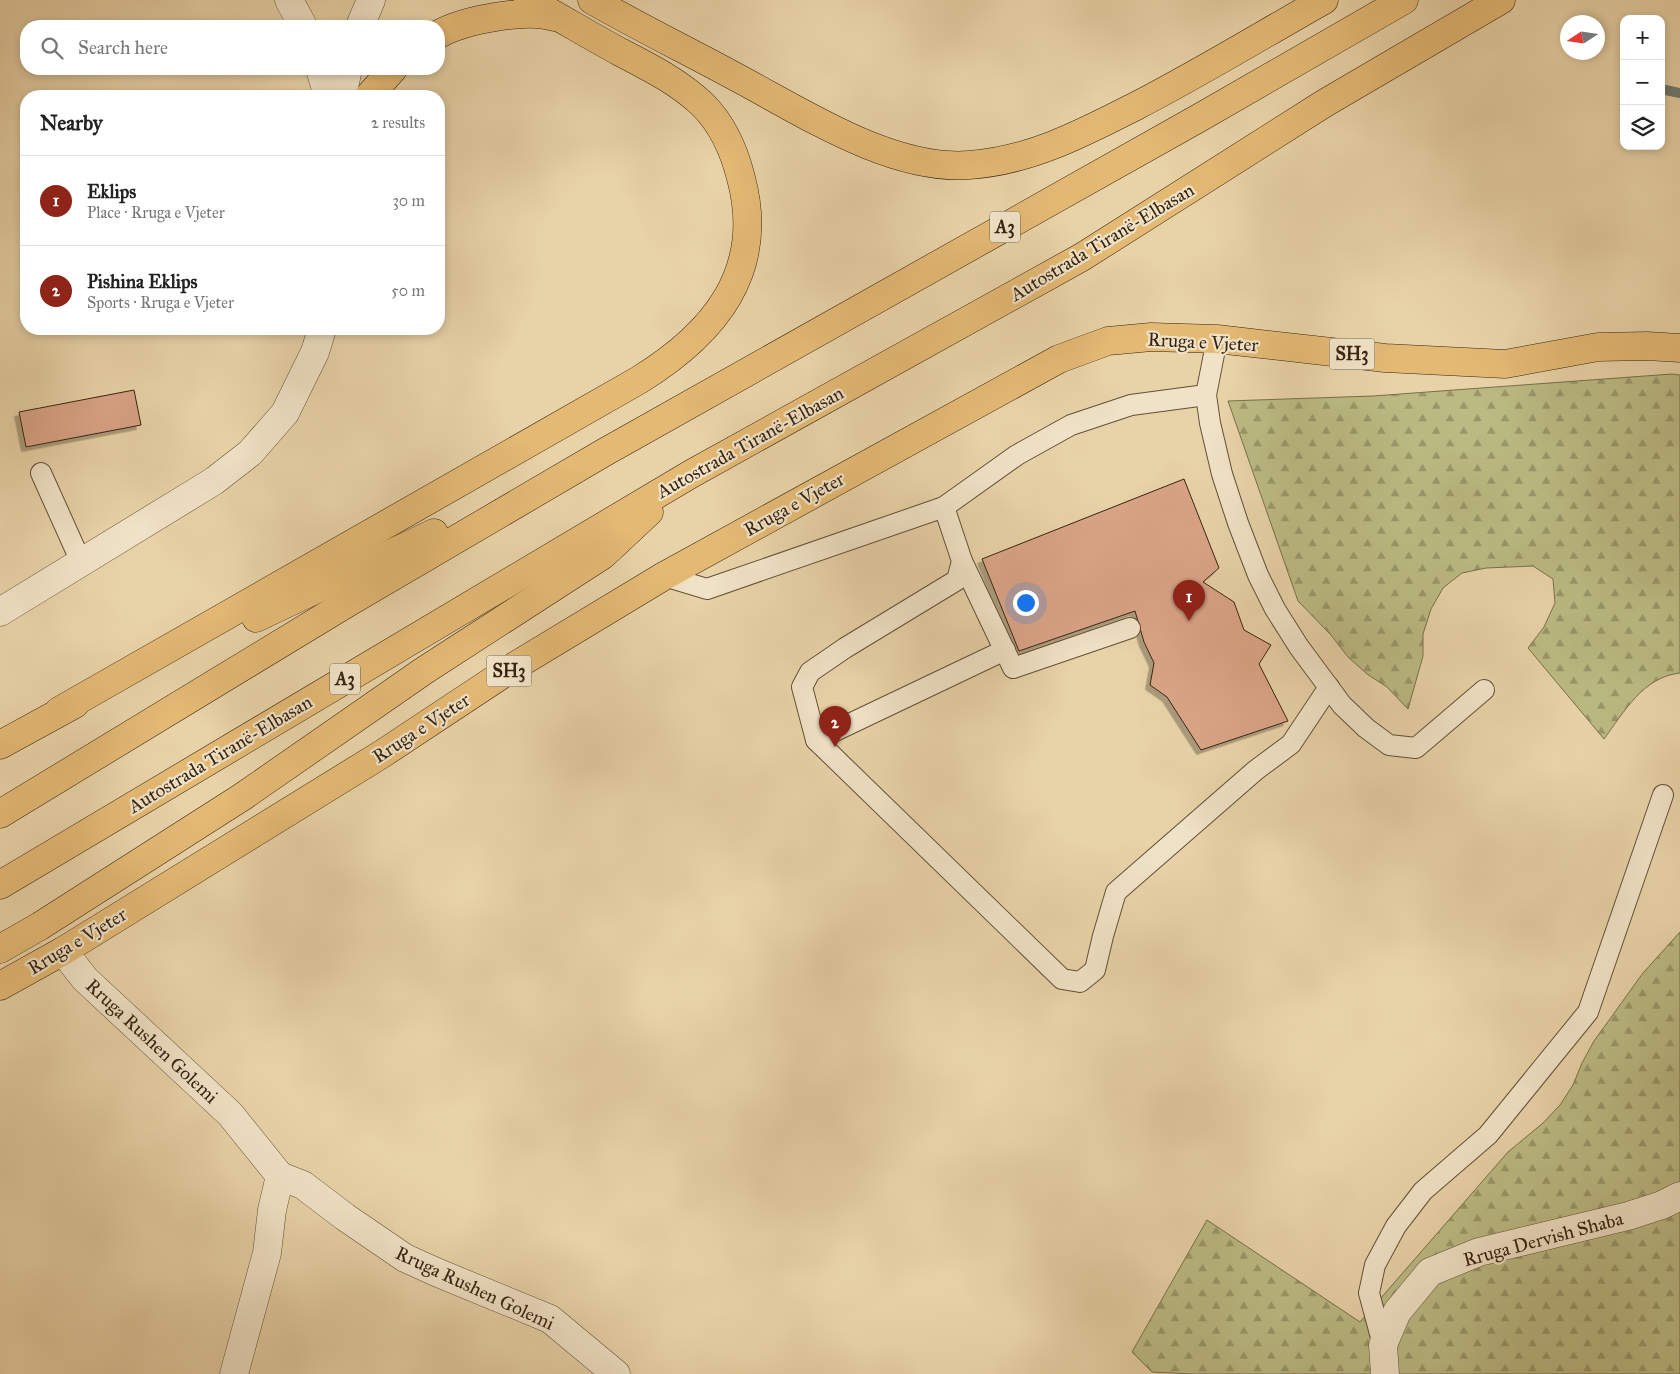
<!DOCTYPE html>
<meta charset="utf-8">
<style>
body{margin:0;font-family:"IM FELL Great Primer",serif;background:#f6f6f6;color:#222}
.controls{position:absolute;right:15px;top:15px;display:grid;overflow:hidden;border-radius:10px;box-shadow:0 2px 8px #0003}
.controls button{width:45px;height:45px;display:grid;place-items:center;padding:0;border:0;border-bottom:1px solid #e0e0e0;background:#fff;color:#222;font:25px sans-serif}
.compass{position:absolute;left:1560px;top:15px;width:45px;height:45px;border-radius:50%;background:#fff;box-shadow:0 2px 8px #0003;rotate:258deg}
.you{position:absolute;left:1025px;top:602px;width:18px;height:18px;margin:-12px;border:4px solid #fff;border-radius:50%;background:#1a73e8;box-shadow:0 0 0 8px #1a73e833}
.badge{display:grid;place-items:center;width:32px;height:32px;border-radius:50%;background:#8f2418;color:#fff;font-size:16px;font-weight:700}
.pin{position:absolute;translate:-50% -41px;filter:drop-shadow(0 1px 2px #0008)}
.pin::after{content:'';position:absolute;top:26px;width:18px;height:15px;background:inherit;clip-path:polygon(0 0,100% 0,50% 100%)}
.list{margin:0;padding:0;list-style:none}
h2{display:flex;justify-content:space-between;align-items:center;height:65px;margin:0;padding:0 20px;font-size:21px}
h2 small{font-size:16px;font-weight:400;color:#767676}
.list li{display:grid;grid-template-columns:32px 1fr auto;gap:15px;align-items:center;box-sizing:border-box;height:90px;padding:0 20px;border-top:1px solid #e0e0e0}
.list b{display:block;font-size:19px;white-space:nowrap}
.list p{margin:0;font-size:16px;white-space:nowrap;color:#767676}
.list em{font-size:16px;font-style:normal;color:#767676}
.icon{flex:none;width:28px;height:28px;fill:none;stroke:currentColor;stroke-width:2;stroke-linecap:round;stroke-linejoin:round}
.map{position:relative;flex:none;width:1680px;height:1374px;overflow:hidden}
.search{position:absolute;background:#fff;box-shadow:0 2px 8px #0003;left:20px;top:20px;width:425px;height:55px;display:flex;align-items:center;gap:12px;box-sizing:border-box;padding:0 18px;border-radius:20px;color:#767676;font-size:19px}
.panel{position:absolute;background:#fff;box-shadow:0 2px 8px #0003;left:20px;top:90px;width:425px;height:245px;border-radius:20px}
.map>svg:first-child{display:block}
</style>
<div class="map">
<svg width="1680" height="1374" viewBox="0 0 1680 1374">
<defs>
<pattern id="forest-firs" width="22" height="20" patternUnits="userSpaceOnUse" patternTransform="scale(1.25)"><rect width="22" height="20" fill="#bbba83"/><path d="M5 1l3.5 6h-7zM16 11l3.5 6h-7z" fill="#99976a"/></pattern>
<filter id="shadow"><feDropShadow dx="-4.5" dy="4.5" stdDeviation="0" flood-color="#0004"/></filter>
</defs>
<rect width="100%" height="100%" fill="#e8d2a7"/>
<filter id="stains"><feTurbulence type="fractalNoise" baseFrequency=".004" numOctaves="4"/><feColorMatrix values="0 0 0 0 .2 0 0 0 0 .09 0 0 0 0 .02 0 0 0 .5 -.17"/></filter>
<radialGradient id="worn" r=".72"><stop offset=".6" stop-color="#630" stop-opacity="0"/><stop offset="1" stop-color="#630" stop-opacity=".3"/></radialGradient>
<g fill="url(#forest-firs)" stroke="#786f4b">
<path d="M1672,374L1680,375V673C1643,677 1624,712 1604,739L1528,648L1544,627L1555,603L1553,579L1533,566L1486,568L1462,573L1443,588L1431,609L1423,634V656L1408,709L1387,687L1367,674L1348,657L1331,635L1298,601L1228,401L1373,396Z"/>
<path d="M1680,932V1374H1192L1152,1372L1132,1352L1207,1220L1360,1322L1508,1152L1543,1123L1560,1105L1573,1085L1582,1063L1594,1041L1643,973Z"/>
</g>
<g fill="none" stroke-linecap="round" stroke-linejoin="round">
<path stroke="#707c71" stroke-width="10" d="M1661,89L1680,93"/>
</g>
<g fill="#daa487" stroke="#352413" filter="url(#shadow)">
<path d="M134,390L141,425L26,447L19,412Z"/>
<path d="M1184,479L1219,568L1203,582L1234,602L1244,630L1271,645L1259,664L1288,721L1201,750L1167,697L1150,685L1154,663L1144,642L1135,611L1019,651L982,559Z"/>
</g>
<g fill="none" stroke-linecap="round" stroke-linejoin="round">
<defs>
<g id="lane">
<path d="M1217,339L1206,395L1210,423L1222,474L1238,523L1258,575L1275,609L1299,647L1342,705L1366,728L1389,745L1416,748L1484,690"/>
<path d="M41,473L81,562"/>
<path d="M944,507L1017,455L1071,425L1131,405L1206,395"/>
<path d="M962,561L1013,668L1130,628"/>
<path d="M664,576L707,589L944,507L962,561L957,580L845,648L810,672L802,687L816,740L1062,979L1080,982L1095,970L1103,936L1116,892L1256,770L1291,744L1329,687"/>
<path d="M816,740L1005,650"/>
<path d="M1383,1345L1369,1293L1375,1265L1396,1226L1423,1191L1488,1135L1588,1012L1663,795"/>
</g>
<g id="street">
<path d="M289,0L303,26"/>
<path d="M360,26L371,0"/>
<path d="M320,69L328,96"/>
<path d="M342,96L348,69"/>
<path d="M0,612L214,481L250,453L285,413L315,352L322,329"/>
<path d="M63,951L85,979L230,1114L280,1176L272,1210L267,1253L234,1374"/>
<path d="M280,1176L303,1185L345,1217L405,1258L436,1272L550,1319L616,1374"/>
<path d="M1385,1374L1383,1345L1397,1312L1430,1272L1479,1252L1628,1216L1662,1205L1680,1196"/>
</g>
<path id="primary" d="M0,986L63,951L382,754L515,666L664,576L1059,359L1108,341L1151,337L1217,339L1385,358L1505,364L1598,347L1647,346L1680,348"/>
<g id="highway">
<path d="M592,0C639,27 688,51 736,77C802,112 891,171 969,165C1030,161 1083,133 1136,106C1200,73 1262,35 1324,0"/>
<path d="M439,34C464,20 527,8 554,17"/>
<path d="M369,96L393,69"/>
<path d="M256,618L434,533"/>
<path d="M59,711L639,380C715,333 766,271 741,178C734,150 723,125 703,105C679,82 649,67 620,52C589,35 559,17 528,0"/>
<path d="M0,745L75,704"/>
<path d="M0,814L349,602L605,452L1199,118L1404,0"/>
<path d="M0,885L691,474L1082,257L1325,103L1501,0"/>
<path d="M0,949L40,926L242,797L425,670L603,555L649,512"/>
</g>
</defs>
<use href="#lane" stroke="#625038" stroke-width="22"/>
<use href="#street" stroke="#625038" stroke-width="29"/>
<use href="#primary" stroke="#352413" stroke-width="29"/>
<use href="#highway" stroke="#352413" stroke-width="29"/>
<use href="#lane" stroke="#f0e2c6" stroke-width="20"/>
<use href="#street" stroke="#f0e2c6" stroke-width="28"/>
<use href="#primary" stroke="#e4b974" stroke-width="28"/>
<use href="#highway" stroke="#e4b974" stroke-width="28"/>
</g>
<g text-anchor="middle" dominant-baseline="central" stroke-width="4.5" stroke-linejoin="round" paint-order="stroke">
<g fill="#f0e2c6" stroke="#6d5d49" stroke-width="1">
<rect x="990" y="211.5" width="30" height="31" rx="4"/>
<rect x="1329.5" y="338.5" width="45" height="31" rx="4"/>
<rect x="486.5" y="655.5" width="45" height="31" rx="4"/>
<rect x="330" y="663.5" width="30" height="31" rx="4"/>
</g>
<g font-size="18" font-weight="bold" fill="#352413">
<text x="1005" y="227">A3</text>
<text x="1352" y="354">SH3</text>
<text x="509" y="671">SH3</text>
<text x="345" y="679">A3</text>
</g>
<g font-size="19" fill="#352413" stroke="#f0e2c6">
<text transform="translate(1102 242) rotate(-31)">Autostrada Tiranë-Elbasan</text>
<text transform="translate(1203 342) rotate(3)">Rruga e Vjeter</text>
<text transform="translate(750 442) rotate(-29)">Autostrada Tiranë-Elbasan</text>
<text transform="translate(794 504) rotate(-29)">Rruga e Vjeter</text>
<text transform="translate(421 728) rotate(-33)">Rruga e Vjeter</text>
<text transform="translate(220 754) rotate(-31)">Autostrada Tiranë-Elbasan</text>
<text transform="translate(77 941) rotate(-31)">Rruga e Vjeter</text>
<text transform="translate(152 1041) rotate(43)">Rruga Rushen Golemi</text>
<text transform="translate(1543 1239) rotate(-15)">Rruga Dervish Shaba</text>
<text transform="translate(475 1288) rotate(25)">Rruga Rushen Golemi</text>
</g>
</g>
<rect width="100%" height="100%" filter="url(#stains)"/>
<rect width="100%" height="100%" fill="url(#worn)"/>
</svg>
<div class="controls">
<button>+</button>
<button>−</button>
<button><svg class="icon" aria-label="layers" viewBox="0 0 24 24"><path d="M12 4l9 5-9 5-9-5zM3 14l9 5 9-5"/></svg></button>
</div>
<svg class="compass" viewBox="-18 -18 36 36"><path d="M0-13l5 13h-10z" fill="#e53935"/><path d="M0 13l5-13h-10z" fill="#767676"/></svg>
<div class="you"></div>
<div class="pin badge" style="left:1189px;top:621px">1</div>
<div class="pin badge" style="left:835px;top:747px">2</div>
<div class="search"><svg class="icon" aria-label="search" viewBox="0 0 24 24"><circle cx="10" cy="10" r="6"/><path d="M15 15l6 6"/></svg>Search here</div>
<section class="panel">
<h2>Nearby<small>2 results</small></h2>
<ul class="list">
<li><span class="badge">1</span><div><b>Eklips</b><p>Place · Rruga e Vjeter</p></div><em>30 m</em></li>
<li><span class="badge">2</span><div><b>Pishina Eklips</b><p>Sports · Rruga e Vjeter</p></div><em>50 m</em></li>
</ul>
</section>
</div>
